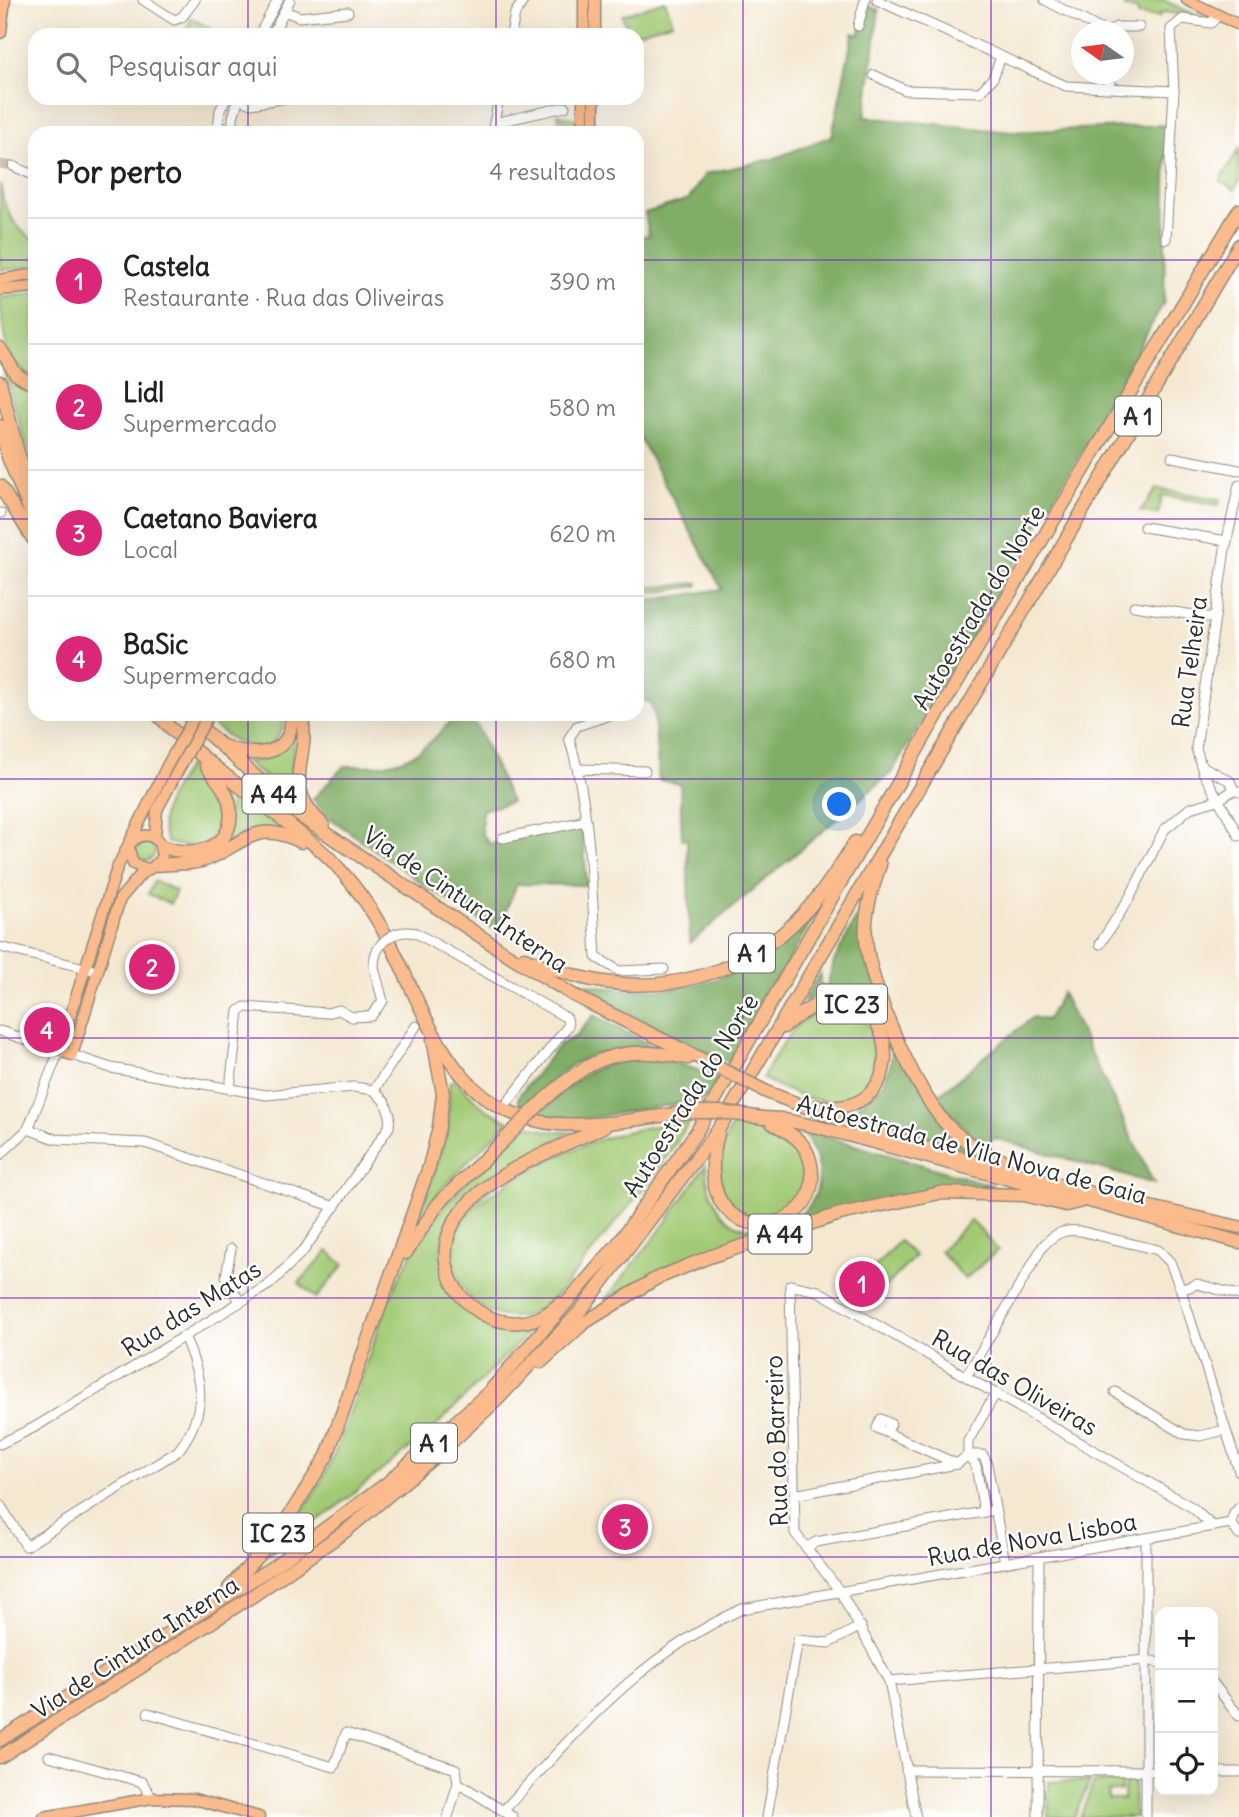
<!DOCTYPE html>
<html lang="pt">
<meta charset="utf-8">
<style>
body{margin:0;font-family:Delius,sans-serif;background:#f6f6f6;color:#202124}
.controls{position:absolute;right:21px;bottom:21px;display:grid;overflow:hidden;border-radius:14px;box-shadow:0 7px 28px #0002}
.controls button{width:63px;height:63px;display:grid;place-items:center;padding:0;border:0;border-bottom:2px solid #e0e0e0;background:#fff;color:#202124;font:35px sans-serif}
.compass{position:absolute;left:1071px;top:21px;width:63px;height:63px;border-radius:50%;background:#fff;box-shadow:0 7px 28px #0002;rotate:284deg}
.you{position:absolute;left:840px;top:805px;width:24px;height:24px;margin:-18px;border:5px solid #fff;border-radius:50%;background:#1a73e8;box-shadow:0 0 0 10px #1a73e833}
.badge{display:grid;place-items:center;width:46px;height:46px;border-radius:50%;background:#db2777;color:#fff;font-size:23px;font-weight:700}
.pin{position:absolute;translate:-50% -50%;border:4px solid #fff;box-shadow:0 2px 7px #0006}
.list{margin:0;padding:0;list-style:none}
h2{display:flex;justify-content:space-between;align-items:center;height:91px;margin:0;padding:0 28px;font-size:30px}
h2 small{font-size:23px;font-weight:400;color:#757577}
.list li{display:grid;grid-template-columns:46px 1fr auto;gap:21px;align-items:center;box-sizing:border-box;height:126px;padding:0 28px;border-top:2px solid #e0e0e0}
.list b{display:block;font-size:26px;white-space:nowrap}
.list p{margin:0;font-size:23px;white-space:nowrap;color:#757577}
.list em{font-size:23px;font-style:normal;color:#757577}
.icon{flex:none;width:38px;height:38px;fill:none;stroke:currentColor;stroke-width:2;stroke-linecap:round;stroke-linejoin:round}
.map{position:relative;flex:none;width:1239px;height:1817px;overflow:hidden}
.search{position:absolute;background:#fff;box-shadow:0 7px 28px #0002;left:28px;top:28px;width:616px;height:77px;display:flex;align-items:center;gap:18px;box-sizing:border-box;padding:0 24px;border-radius:21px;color:#757577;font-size:26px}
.panel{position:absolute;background:#fff;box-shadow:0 7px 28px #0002;left:28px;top:126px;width:616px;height:595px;border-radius:21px}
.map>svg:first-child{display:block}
</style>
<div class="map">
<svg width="1239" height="1817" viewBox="0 0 1239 1817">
<rect width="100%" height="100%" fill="#fff"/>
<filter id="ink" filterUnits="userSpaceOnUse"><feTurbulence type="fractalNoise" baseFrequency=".0143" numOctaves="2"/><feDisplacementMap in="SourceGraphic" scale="14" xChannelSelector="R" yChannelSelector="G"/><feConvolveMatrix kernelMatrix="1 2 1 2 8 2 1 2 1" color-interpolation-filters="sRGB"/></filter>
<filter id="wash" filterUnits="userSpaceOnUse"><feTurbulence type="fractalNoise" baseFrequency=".00686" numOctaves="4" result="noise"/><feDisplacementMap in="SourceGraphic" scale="28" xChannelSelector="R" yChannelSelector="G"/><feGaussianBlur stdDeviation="1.57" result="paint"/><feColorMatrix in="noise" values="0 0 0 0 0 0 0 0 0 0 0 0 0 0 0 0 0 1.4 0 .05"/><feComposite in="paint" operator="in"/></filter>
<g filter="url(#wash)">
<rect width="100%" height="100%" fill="#f4e8d1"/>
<g fill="#a2ca75" stroke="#667a50" stroke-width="2">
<path d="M1123,0H1163L1207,20L1166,12L1160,14V17L1138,15L1137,9L1124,8L1128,2Z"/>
<path d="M665,1L673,22L629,35L622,15Z"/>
<path d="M191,18L211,29L212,35H186Z"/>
<path d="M558,114L577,120V133H567L564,120H559Z"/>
<path d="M1239,149V182L1235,190L1220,181Z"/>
<path d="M0,183C3,207 14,229 35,240V266L0,270Z"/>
<path d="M35,293V378C2,366 3,328 0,298Z"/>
<path d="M3,369L19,385L35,392V474Z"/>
<path d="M1157,489L1220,499L1219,505L1162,495L1158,514L1140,511Z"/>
<path d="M698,583L697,586L637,595V589Z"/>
<path d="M217,714H285L286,718C271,768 240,747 212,724Z"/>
<path d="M296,724L291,775L298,804L245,761C278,762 281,751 296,724Z"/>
<path d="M191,761C203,773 222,787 225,805C228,821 213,845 196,847C187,848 176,844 168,843C151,814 176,787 191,761Z"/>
<path d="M233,790L287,831L251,830L220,847Z"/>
<circle cx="145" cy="851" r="10"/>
<path d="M154,881L176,891L170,904L148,894Z"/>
<path d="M829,1008C870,1016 876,1027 880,1066C874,1075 868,1087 859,1093C830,1113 788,1092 762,1078C779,1051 795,1014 829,1008Z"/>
<path d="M454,1080L485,1109L509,1121C474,1157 432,1191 410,1237C430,1187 452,1137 449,1083Z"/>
<path d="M690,1122L651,1179L558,1294C547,1304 533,1316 517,1317C471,1319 439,1268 459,1227C470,1207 491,1194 510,1182C565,1148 625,1126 690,1122Z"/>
<path d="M733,1123C855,1135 796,1239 744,1213C735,1209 728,1204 725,1195C715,1168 721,1148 733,1123Z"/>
<path d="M528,1125L547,1131L571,1132L526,1157L445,1230C426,1289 478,1341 537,1324L432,1430L334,1509L267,1556C287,1531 308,1507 323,1478C359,1407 371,1324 411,1255C440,1203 484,1164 528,1125Z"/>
<path d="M706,1165C706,1193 720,1227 753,1229C763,1229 776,1224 784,1227L658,1271L604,1301L658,1233Z"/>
<path d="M971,1220L998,1250L965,1279L940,1251Z"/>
<path d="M899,1241L915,1256L883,1290L867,1275Z"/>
<path d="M328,1251L344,1265L316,1298L299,1283Z"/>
<path d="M1090,1781L1074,1817H1048L1049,1782Z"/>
<path d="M1094,1782H1121V1791H1108V1799H1124L1125,1782H1134L1135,1817H1080Z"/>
</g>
<g fill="#81ae66" stroke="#566c48" stroke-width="2">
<path d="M867,6L879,10L865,117L1012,132L1167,125L1164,302L1089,439L891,773L690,943L687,839H682L680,784L659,780L654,714L650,702L644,701L640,619L647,601L722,589L637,433V336L646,327L648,306L637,290V237L649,235L645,213L689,199L705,174L773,159L832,136L853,33L859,35Z"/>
<path d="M457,714L477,726L511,802L482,810V833L489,844L582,823L587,885L517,884L497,931L424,885L326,815L313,799L344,766C403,767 418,759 457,714Z"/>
<path d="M832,886L729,1062L664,1032L568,979C634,998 717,994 774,949C798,931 815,909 832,886Z"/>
<path d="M862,907L860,937L903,1057L975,1154L840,1113C938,1082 879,958 802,1003L820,973V986H827L834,961Z"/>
<path d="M1062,993L1154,1184L994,1138L986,1144L977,1142L936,1097L1033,1017L1047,1020Z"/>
<path d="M594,1015L654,1047C581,1049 573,1061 521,1109L518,1099L520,1094L559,1045L575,1037Z"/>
<path d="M639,1059L675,1062L719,1078L707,1099L584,1119L536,1116C570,1083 590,1062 639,1059Z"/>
<path d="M803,1132L820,1135L994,1186L941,1189L784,1227C789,1220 802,1215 809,1206C827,1181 817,1155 803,1132Z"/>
</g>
</g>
<g filter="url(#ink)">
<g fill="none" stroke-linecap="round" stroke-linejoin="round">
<path stroke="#ccc2b0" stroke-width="9" stroke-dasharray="9 4.5" stroke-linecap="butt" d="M0,164L13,166"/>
<defs>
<g id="minor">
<path d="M143,0L174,20L182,17L195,0"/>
<path d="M877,0L1066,86L1174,91"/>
<path d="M1045,0L1106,32"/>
<path d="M284,11L300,17L348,12"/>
<path d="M858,26L865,0"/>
<path d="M1107,32L1116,27H1139"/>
<path d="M259,35L278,0"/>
<path d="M272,35L290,0"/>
<path d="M511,35L515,13L524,0"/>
<path d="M874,75L905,90L980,92L993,78L1001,57"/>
<path d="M1109,88L1110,74"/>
<path d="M239,99L251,104L286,98"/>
<path d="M494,123L565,107"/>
<path d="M218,128L220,110L227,98"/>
<path d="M233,132V117L239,98"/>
<path d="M212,133L222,127L234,133"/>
<path d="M492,133L499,98"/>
<path d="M13,166L35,176"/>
<path d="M1166,239L1174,91L1171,29L1183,19L1211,23L1218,15"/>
<path d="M1172,457L1239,470"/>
<path d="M1239,485L1225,549L1196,748L1203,772L1239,836"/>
<path d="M0,513H1"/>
<path d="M1144,527L1227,541"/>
<path d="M1134,606L1214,618"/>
<path d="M637,682V694"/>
<path d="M613,714L577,726L569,738C591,808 591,884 596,957L619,971L664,969"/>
<path d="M1202,766L1230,781L1234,790"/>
<path d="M579,769L645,771"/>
<path d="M503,838L586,821"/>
<path d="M416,933L567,1018L568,1026L508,1102"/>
<path d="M1100,944L1130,897L1164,830L1190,808L1218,800L1234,790L1239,792"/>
<path d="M0,947L97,971"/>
<path d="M0,1031L59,1051L28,1129L0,1155"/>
<path d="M230,1088L239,1011L245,1007L327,1013L339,1010L352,1017L371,1016L383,1001L374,968"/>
<path d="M374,1090L416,1026"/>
<path d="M28,1129L55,1139L145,1143L335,1207"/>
<path d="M231,1249L226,1276L240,1302"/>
<path d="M1181,1290L1197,1284L1239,1295"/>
<path d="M967,1375L1043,1246C1054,1234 1063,1229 1080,1231L1158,1250L1170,1262L1181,1290L1239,1471"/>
<path d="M1115,1392L1184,1434L1200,1436L1225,1430"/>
<path d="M886,1432L891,1424L881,1419L877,1428L881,1430L957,1464"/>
<path d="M0,1444L35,1427L270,1284L304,1250L389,1127L390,1115L385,1102L374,1090L353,1087L266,1095L111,1068L72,1055"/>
<path d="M968,1455H983L987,1464L1005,1563"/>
<path d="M968,1455V1441L996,1393"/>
<path d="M968,1455L976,1466L984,1512"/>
<path d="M794,1495L957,1464L968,1455"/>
<path d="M0,1505L26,1546L178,1451C209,1410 203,1381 184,1336"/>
<path d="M1239,1508L1234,1513L1231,1523L1239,1535"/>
<path d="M1146,1538V1817"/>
<path d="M807,1547L816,1542L995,1510"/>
<path d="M889,1681L1147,1660L1160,1663"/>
<path d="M1213,1683L1239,1716"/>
<path d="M148,1713L334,1767L346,1733L456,1769L458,1783L448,1817"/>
<path d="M49,1756L142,1782L152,1798"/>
<path d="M906,1770L1160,1771"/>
<path d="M1213,1772H1239"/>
<path d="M458,1783L513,1817"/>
<path d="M503,1811C578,1731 639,1656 742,1609L1231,1523"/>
<path d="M767,1817L798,1640L829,1643L861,1626"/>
<path d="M916,1817L889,1681L841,1593L795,1533L790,1285L818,1291L1193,1508L1212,1526"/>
<path d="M1038,1817L1039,1558"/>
</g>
<g id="major">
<path d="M1187,0L1239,25"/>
<path d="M584,35V0"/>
<path d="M595,35V0"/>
<path d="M583,133V98"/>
<path d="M594,133V98"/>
<path d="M0,280L35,274"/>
<path d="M0,290L35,287"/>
<path d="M155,839L157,810L175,776"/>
<path d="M132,842C140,834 150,833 159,842L162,856L156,865L141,874L120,899L72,1055L59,1051L117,868L167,766"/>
<path d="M129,848L133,864L148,869"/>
<path d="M44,1817L152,1798L194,1799L259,1817"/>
</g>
<g id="highway">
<path d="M0,32L4,0"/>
<path d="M0,348L16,374L35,386"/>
<path d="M0,382L18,453L35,495"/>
<path d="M0,426L8,457L35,523"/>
<path d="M0,486L35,542"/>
<path d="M157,714C197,757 246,790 291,826C305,838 323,850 335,864C359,890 379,920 394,951C431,1027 458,1117 559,1124C603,1127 647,1117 690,1112"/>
<path d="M186,714L300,816L501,950L573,995L713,1065"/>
<path d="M301,714C313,759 277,781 323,825"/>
<path d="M224,746C253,759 295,757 291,714"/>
<path d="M161,846C193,859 236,850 230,807C228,791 215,778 206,765"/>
<path d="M156,865C173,863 195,865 210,858C247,841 257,820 301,842"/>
<path d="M880,865C872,889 864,914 866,939C869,986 915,1091 947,1125C965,1143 988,1156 1011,1163"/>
<path d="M524,958C553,969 581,980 612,983C680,992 755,966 802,915C823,893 839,868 855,842"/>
<path d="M784,1027C889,932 931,1124 817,1106"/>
<path d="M769,1093C920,1152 1080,1193 1239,1227"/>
<path d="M543,1101C593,1055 620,1045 688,1058"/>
<path d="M763,1118L781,1119L822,1128L1239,1242"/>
<path d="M718,1134C686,1252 816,1241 812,1174C811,1145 795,1135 772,1123"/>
<path d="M406,1253L438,1204L501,1143"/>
<path d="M560,1303C502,1360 410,1280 460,1213C495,1168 557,1150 605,1126"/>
<path d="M541,1362L584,1323L655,1279L709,1257L840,1214L940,1193L1024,1195L1066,1205L1082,1201"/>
<path d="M229,1588L279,1532L327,1456L429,1167L439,1127L443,1094L433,1039"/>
<path d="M0,1740L274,1566L386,1484L489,1392L617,1245L697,1131L932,724L1239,210"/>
<path d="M0,1757L251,1597L347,1530L445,1448L499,1398L582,1309L720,1127L1239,245"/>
</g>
</defs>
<use href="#minor" stroke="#908a7e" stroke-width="11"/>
<use href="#major" stroke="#908a7e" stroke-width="13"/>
<use href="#highway" stroke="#908a7e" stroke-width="15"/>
<use href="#minor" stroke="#fff" stroke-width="9"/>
<use href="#major" stroke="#fbbb8c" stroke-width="10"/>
<use href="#highway" stroke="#fbbb8c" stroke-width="12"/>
<defs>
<path id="minor-bridge" d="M374,968C373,944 392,928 416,933"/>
<g id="major-bridge">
<path d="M167,766L196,714"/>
<path d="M175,776L209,714"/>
</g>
<g id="highway-bridge">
<path d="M713,1065L769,1093"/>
<path d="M690,1112H720L763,1118"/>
<path d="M501,1143L543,1101"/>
</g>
</defs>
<use href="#minor-bridge" stroke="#908a7e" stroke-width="11" stroke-linecap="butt"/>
<use href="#major-bridge" stroke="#908a7e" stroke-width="13" stroke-linecap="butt"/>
<use href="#highway-bridge" stroke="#908a7e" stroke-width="15" stroke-linecap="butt"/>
<use href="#minor-bridge" stroke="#fff" stroke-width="9"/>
<use href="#major-bridge" stroke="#fbbb8c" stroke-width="10"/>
<use href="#highway-bridge" stroke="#fbbb8c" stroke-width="12"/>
</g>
</g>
<path fill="none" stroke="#7b2cbf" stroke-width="2" stroke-opacity="0.55" d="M248,0V35M496,0V35M743,0V1817M991,0V1817M248,98V133M496,98V133M0,260H35M637,260H1239M0,519H35M637,519H1239M248,714V1817M496,714V1817M0,779H1239M0,1038H1239M0,1298H1239M0,1557H1239"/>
<g text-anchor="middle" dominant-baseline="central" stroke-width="5" stroke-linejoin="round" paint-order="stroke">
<g fill="#fff" stroke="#6b6b6b" stroke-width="2">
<rect x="1115" y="396.5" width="46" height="39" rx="5"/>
<rect x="242.5" y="774.5" width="63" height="39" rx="5"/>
<rect x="729" y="933.5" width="46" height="39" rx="5"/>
<rect x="817" y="984.5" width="70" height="39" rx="5"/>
<rect x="748.5" y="1214.5" width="63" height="39" rx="5"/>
<rect x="411" y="1423.5" width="46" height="39" rx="5"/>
<rect x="243" y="1513.5" width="70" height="39" rx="5"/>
</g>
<g font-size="23" font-weight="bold" fill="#2b2b2b">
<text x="1138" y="416">A 1</text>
<text x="274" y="794">A 44</text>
<text x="752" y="953">A 1</text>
<text x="852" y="1004">IC 23</text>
<text x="780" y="1234">A 44</text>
<text x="434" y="1443">A 1</text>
<text x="278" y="1533">IC 23</text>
</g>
<g font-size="24" fill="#2b2b2b" stroke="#fff">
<text transform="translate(978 607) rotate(-59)">Autoestrada do Norte</text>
<text transform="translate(1189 662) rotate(-82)">Rua Telheira</text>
<text transform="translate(466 899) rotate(34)">Via de Cintura Interna</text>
<text transform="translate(690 1095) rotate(-58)">Autoestrada do Norte</text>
<text transform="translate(972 1149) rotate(15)">Autoestrada de Vila Nova de Gaia</text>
<text transform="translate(191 1308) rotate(-32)">Rua das Matas</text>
<text transform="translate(1015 1382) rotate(30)">Rua das Oliveiras</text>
<text transform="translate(776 1441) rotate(-92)">Rua do Barreiro</text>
<text transform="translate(1032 1539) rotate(-10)">Rua de Nova Lisboa</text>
<text transform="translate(135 1647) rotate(-33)">Via de Cintura Interna</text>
</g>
</g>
</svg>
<div class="controls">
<button>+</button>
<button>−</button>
<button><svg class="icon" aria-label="locate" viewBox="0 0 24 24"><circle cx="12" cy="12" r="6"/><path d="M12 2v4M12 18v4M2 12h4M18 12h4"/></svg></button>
</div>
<svg class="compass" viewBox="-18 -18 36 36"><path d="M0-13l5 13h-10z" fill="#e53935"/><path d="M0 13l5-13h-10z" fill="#757577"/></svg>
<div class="you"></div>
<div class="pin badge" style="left:862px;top:1284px">1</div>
<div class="pin badge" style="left:152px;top:967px">2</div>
<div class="pin badge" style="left:625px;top:1527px">3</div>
<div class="pin badge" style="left:47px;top:1030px">4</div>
<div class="search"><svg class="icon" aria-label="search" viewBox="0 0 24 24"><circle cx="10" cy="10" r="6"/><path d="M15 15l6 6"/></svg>Pesquisar aqui</div>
<section class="panel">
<h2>Por perto<small>4 resultados</small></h2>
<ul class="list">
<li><span class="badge">1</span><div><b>Castela</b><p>Restaurante · Rua das Oliveiras</p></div><em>390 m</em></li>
<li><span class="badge">2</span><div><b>Lidl</b><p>Supermercado</p></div><em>580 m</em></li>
<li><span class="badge">3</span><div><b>Caetano Baviera</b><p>Local</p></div><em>620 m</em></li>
<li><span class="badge">4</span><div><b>BaSic</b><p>Supermercado</p></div><em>680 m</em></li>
</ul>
</section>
</div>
